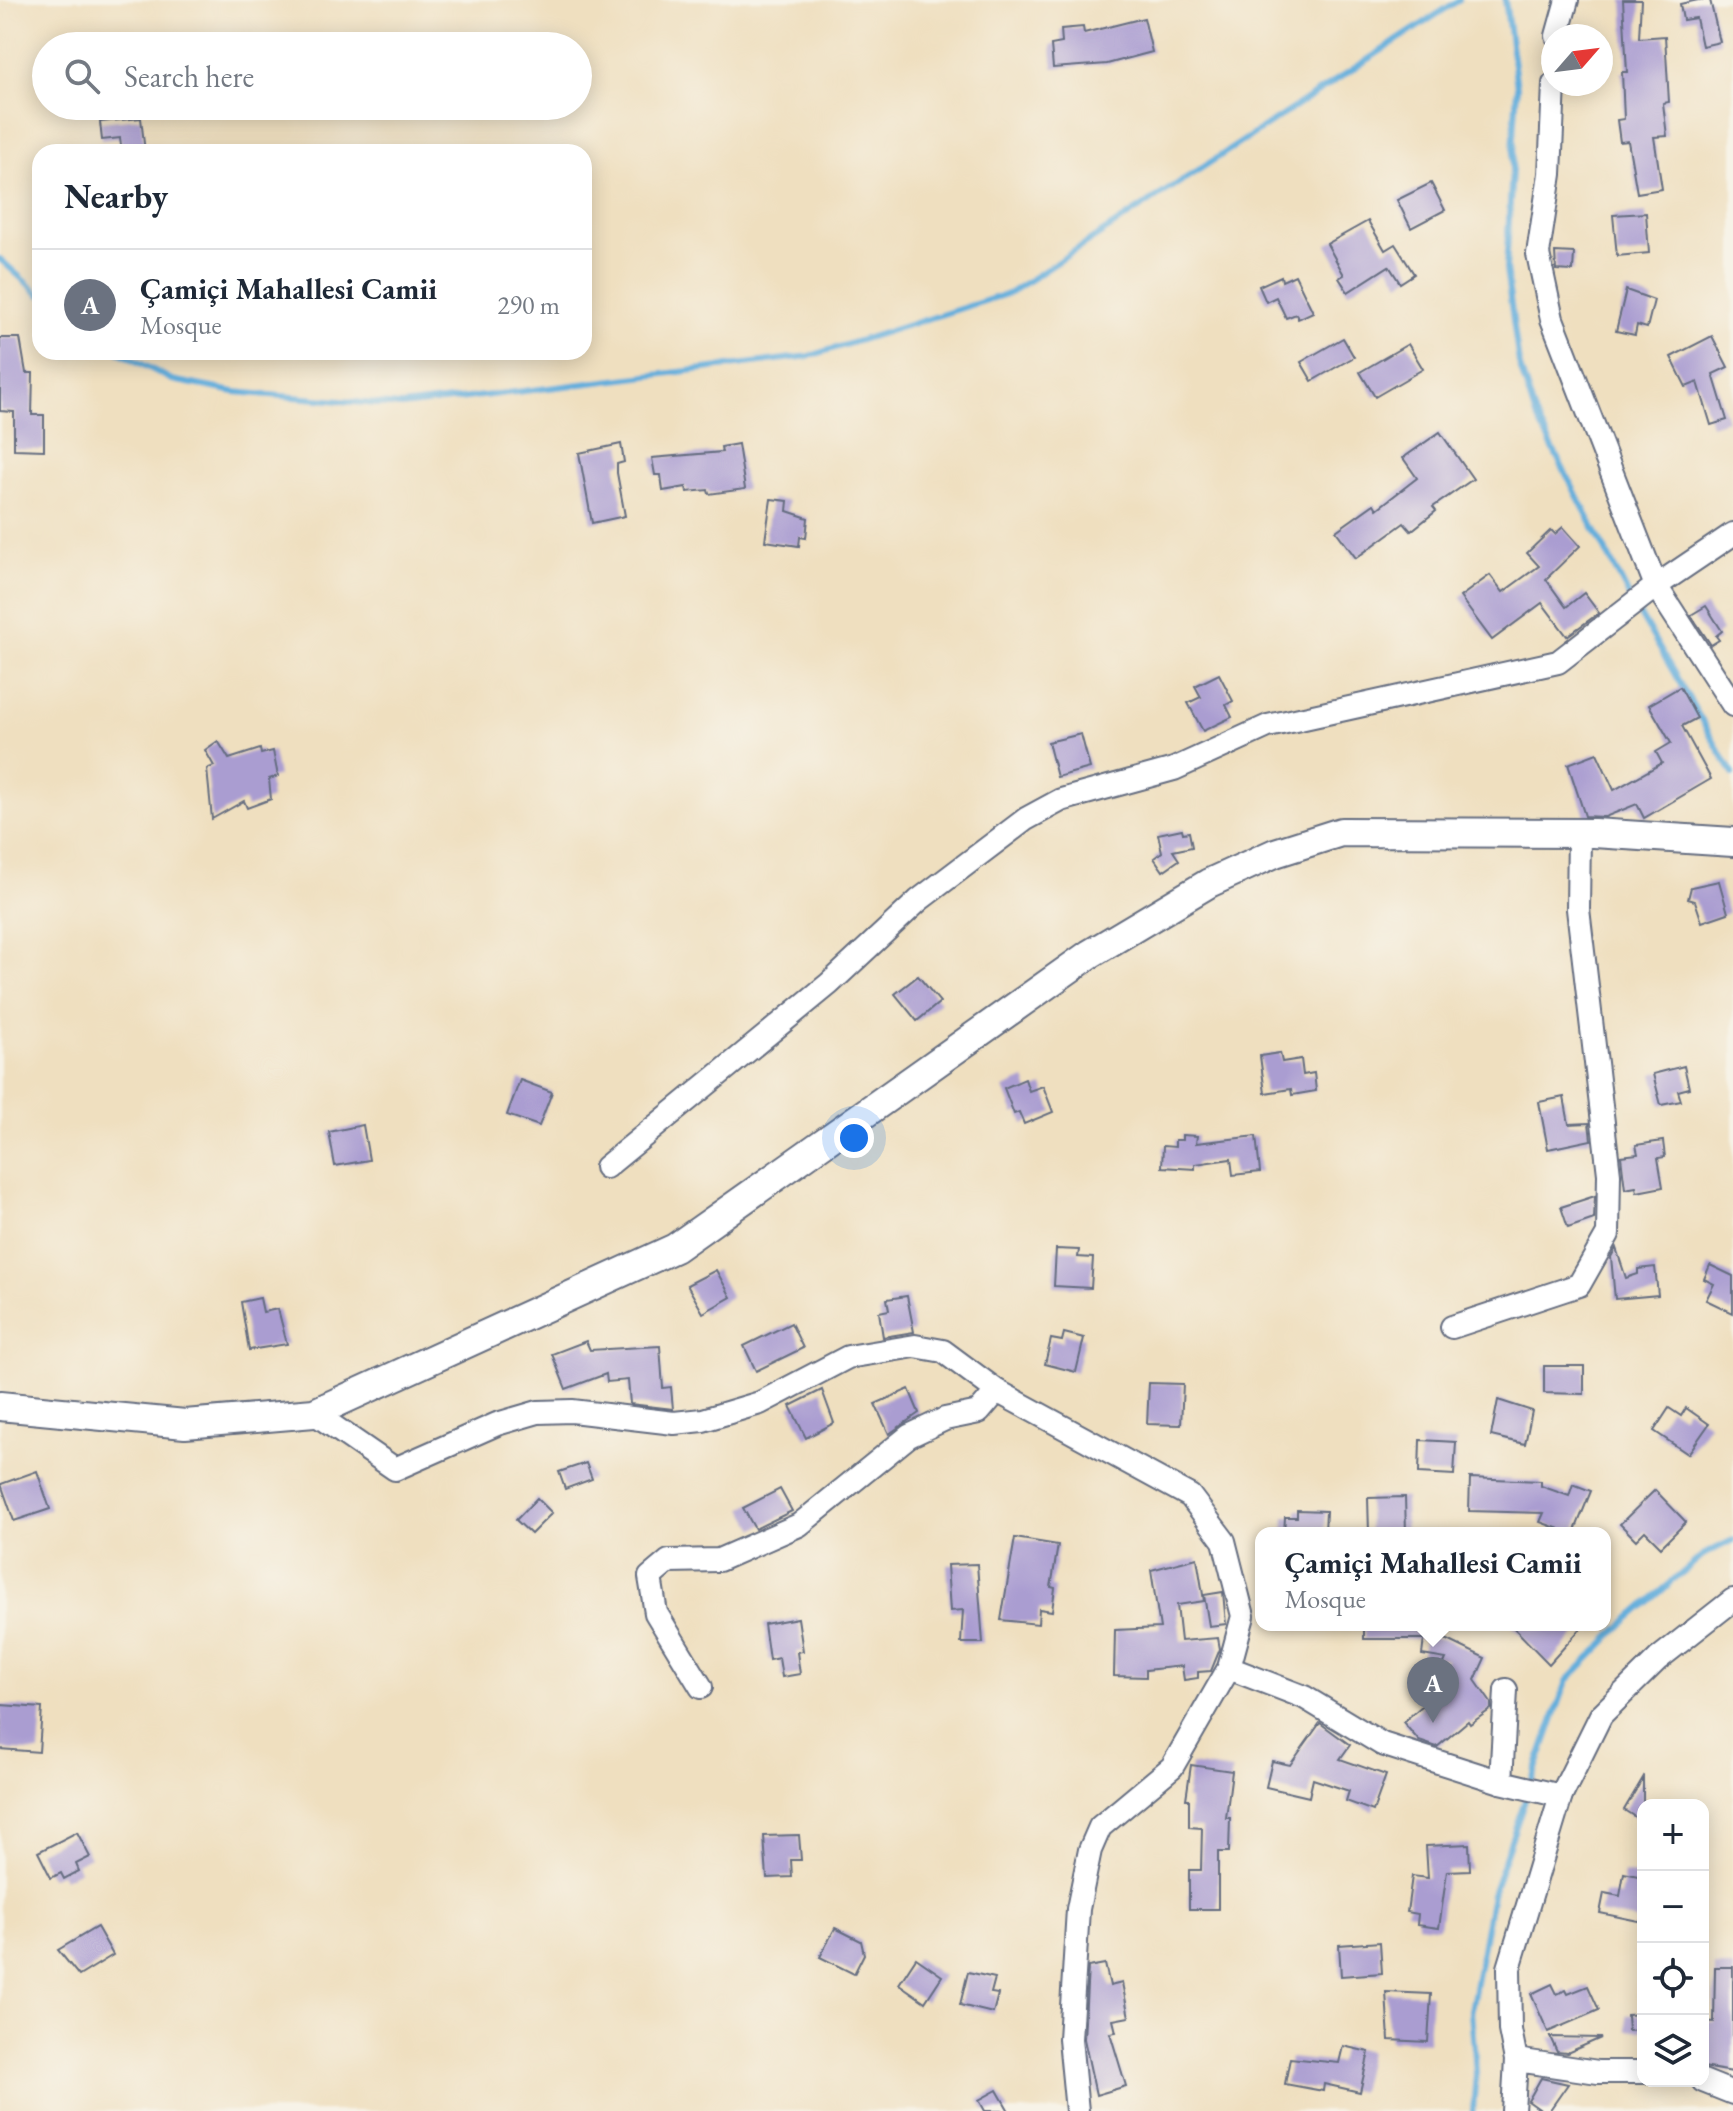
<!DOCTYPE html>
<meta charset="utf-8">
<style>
body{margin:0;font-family:"EB Garamond",serif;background:#f6f6f7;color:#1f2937}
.controls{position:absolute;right:24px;bottom:24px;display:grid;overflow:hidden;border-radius:16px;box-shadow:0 4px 20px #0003}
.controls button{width:72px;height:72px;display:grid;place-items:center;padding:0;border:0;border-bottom:2px solid #e0e1e3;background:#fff;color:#1f2937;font:40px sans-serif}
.compass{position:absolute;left:1541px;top:24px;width:72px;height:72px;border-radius:50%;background:#fff;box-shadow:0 4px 20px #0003;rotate:62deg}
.you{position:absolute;left:854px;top:1138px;width:28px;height:28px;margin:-20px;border:6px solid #fff;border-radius:50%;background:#1a73e8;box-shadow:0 0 0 12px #1a73e833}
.badge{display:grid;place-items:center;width:52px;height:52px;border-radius:50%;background:#b5179e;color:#fff;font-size:26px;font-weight:700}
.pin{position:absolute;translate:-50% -66px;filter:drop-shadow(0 2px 4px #0008)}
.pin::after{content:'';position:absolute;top:42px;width:28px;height:24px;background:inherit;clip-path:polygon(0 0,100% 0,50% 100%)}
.popup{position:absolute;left:1255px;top:1527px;width:356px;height:104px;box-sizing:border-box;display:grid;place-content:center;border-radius:16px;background:#fff;filter:drop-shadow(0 2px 6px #0005);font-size:26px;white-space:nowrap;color:#747a83}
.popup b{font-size:30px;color:#1f2937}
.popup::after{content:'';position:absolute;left:50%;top:100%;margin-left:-16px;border:16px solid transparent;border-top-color:#fff}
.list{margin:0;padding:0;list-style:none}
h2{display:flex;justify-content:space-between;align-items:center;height:104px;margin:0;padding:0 32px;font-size:34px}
h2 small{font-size:26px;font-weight:400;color:#747a83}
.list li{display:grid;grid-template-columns:52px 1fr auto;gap:24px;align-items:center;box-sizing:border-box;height:112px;padding:0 32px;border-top:2px solid #e0e1e3}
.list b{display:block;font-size:30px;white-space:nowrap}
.list p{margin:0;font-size:26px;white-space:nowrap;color:#747a83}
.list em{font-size:26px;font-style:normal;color:#747a83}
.icon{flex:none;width:44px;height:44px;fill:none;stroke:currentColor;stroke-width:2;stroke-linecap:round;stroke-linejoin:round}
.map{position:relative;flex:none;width:1733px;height:2111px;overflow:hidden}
.search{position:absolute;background:#fff;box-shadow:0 4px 20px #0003;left:32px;top:32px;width:560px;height:88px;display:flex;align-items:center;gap:20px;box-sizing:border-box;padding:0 28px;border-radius:44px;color:#747a83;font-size:30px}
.panel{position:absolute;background:#fff;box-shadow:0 4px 20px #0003;left:32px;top:144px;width:560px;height:216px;border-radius:24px}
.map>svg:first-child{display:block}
</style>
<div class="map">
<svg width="1733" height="2111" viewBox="0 0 1733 2111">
<rect width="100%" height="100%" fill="#f7f3e8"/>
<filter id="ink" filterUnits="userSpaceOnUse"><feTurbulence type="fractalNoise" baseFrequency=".0125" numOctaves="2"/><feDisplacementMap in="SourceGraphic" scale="16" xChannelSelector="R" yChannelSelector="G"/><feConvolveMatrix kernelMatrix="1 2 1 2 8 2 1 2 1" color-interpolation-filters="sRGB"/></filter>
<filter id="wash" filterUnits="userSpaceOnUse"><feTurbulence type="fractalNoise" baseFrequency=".006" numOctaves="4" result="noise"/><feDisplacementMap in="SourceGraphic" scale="32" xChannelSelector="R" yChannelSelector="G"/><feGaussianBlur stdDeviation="1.8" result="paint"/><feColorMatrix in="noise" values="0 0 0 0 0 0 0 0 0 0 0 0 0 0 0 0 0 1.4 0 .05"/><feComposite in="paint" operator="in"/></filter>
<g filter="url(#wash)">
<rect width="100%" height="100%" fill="#efdfbf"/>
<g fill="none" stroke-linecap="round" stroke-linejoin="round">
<g stroke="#64aedc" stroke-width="6">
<path d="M1505,0L1517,87L1506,269L1519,364L1535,414L1630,598"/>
<path d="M0,259L40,295"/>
<path d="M119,352L172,380L234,392L401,406L810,356L1010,293L1459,0"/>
<path d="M1636,608L1733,774"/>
<path d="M1473,2111L1476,2073L1471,2011L1492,1894L1567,1681L1623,1624L1703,1555L1733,1540"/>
</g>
</g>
<g id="blocks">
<g fill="#aa9dd1">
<path d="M1623,0H1641L1639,38L1665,36L1669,102L1663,103L1667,136L1654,137L1662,189L1637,193L1628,141L1620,142L1617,120L1624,119L1622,72H1627Z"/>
<path d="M1698,0H1710L1720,42L1702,46L1696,18L1683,20L1680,4Z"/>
<path d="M1144,18L1152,52L1107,64L1053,68L1051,45L1062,43L1061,29L1083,27L1084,33Z"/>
<path d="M141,118L145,152H122L120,138L102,140L100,122Z"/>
<path d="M1431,183L1445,210L1411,228L1397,200Z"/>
<path d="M1646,213L1649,253L1617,256L1613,215Z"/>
<path d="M1368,221L1385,250L1395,244L1414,274L1400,283L1389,266L1348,292L1339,278L1344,275L1327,244Z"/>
<path d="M1555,252L1574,253L1573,271L1556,270Z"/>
<path d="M1295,275L1313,312L1298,319L1296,314L1286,318L1276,297L1266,302L1259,286L1281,276L1282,281Z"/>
<path d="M1626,290L1654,300L1647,328L1637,325L1635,335L1616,331Z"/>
<path d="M1712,336L1728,367L1713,374L1727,420L1711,425L1698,382L1686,387L1671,357Z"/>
<path d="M0,338H20L26,373H33L32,415H44V450L14,449V412L0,411Z"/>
<path d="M1343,338L1354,357L1312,381L1301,362Z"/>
<path d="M1408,344L1423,369L1375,397L1360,372Z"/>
<path d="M1440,432L1473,479L1433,507L1436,511L1411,531L1404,523L1356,558L1336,531L1374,504L1377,509L1417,478L1403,458Z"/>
<path d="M621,444L624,462L617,464V473L625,516L592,523L579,453Z"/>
<path d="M738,444L745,489L709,494L708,490L687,492L686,487L663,491L661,475H655L652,458L722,452L721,447Z"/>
<path d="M771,499L788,501L787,511L808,518L806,538L800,537L799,546L765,541Z"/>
<path d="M1563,527L1580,546L1546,579L1566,607L1584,593L1599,613L1567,636L1542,603L1492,640L1460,597L1490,575L1503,592L1539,566L1527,553L1551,530L1555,534Z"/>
<path d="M1706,606L1722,631L1716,636L1719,640L1711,645L1691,615Z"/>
<path d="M1219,674L1233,701L1226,705L1232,717L1203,731L1188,703L1201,697L1195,686Z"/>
<path d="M1680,687L1697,718L1682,726L1711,779L1644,818L1637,804L1605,817L1585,816L1568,764L1597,753L1614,790L1662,763L1656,752L1671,743L1649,705Z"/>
<path d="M1081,734L1090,768L1057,777L1048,742Z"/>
<path d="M218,741L229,759L260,749L261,754L273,751L278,776L269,779L271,799L247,808L244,801L212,819L207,769L214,766L205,750Z"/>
<path d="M1182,829L1183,833L1189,832L1192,847L1173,851L1179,860L1163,871L1154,858L1162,852L1158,834Z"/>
<path d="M1719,881L1728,913L1702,922L1695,901L1688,899L1691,887Z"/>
<path d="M918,976L940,1002L917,1021L895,994Z"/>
<path d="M1280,1053L1282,1062L1301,1059L1303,1075L1314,1073L1316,1091L1292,1095L1291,1089L1265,1093L1260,1056Z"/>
<path d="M1684,1066L1689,1088L1678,1091L1681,1101L1661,1105L1653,1074Z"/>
<path d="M1025,1079L1029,1091L1043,1086L1053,1112L1024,1124L1019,1112L1014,1114L1004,1088Z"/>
<path d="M520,1080L552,1092L539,1126L507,1115Z"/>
<path d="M1564,1097L1569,1124L1589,1123L1591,1140L1548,1149L1539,1102Z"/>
<path d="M363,1125L369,1160L335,1166L329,1132Z"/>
<path d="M1182,1135L1197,1136L1196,1143L1256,1136L1260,1172L1233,1175L1231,1159L1195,1164V1169L1162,1167L1163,1146L1175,1147V1140H1182Z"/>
<path d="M1663,1141L1665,1157L1658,1158L1663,1187L1637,1192L1636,1187L1625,1189L1621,1156L1638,1154L1636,1145Z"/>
<path d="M1595,1196L1594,1219L1568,1228L1561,1207Z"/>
<path d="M1616,1248L1626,1278L1638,1274V1269L1655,1267L1658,1295L1615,1299L1611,1257Z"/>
<path d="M1056,1249L1079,1250L1078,1257L1093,1258L1091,1288L1054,1286Z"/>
<path d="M1710,1265L1733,1276V1313L1706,1300L1714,1284L1704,1279Z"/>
<path d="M716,1270L731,1297L703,1313L687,1285Z"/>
<path d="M907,1296L914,1332L883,1337L879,1312L889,1310L887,1299Z"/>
<path d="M260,1298L263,1312L278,1309L287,1344L249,1350L241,1302Z"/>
<path d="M791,1323L803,1348L756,1371L744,1346Z"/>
<path d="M1064,1333L1084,1338L1076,1372L1045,1364L1051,1339L1062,1341Z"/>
<path d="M586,1341L590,1350L660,1346L663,1388L671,1387L673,1409L630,1404L628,1380L607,1382L606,1374L566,1389L552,1354Z"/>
<path d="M1544,1366H1584V1394L1544,1393Z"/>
<path d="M1149,1383L1183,1384L1181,1425L1147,1424Z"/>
<path d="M909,1389L919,1413L889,1434L875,1404Z"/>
<path d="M822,1390L834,1423L806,1438L790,1406Z"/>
<path d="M1498,1400L1532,1411L1525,1444L1491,1436Z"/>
<path d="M1669,1408L1681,1416L1686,1408L1709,1424L1688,1454L1654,1431Z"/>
<path d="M1420,1440L1456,1442L1454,1475L1419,1473Z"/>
<path d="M586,1463L592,1479L565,1489L559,1472Z"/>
<path d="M37,1471L50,1509L14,1521L1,1484Z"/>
<path d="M1470,1478L1541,1481V1486L1569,1496L1573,1484L1591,1491L1574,1533H1558L1559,1529L1540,1522L1544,1513L1469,1511Z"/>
<path d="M780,1489L792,1511L755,1529L743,1508Z"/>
<path d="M1655,1490L1686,1522L1661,1547L1645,1531L1636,1540L1620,1524Z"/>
<path d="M1405,1497L1406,1533H1369L1368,1498Z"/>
<path d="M537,1498L552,1513L531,1534L516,1520Z"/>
<path d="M1297,1510L1326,1511L1325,1533H1284L1285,1517H1297Z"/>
<path d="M1015,1538L1058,1545L1051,1587L1055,1588L1052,1611L1039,1609L1038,1624L1001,1620Z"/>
<path d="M1197,1558L1204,1601L1177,1605L1181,1641L1218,1638L1220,1649L1211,1671L1198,1672V1678L1184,1680L1182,1666L1146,1670V1677L1114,1676L1115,1630L1160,1628L1151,1570Z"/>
<path d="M977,1564L983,1643H961L963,1610L950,1611L947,1565Z"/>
<path d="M1223,1592L1226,1624L1209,1626L1204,1595Z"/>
<path d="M798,1618L803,1651L797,1652L800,1674L782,1677L779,1658L769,1660L764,1624Z"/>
<path d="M1364,1625H1430L1431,1637L1448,1640L1485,1658L1475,1680L1491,1703V1709L1470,1724L1468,1721L1437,1747L1419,1741L1403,1722L1448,1684L1437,1679L1446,1659L1422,1655L1424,1639H1364Z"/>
<path d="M1511,1625H1584L1549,1664Z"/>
<path d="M1,1705L42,1708L39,1752L0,1749Z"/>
<path d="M1320,1723L1350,1745L1340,1759L1386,1775L1373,1811L1346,1801L1349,1791L1313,1779L1309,1797L1266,1787L1272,1761L1290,1765Z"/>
<path d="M1191,1765L1232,1771L1226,1818H1230L1229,1852H1218V1909H1189V1870H1201L1202,1828L1189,1827V1799H1186Z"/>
<path d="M1643,1778V1822L1624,1810Z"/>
<path d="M77,1832L90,1857L76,1864L79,1871L64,1879L61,1873L51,1878L38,1852Z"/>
<path d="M799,1835L801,1860H791L792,1877L767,1878L764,1836Z"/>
<path d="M1469,1844L1470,1870L1447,1871L1439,1928L1417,1925L1418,1914L1407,1912L1412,1876L1428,1878L1426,1846Z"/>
<path d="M1624,1873L1643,1877V1922L1600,1913L1604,1893L1620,1896Z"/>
<path d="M97,1927L113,1955L79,1976L58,1950Z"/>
<path d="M835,1928L861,1941L864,1954L854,1974L820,1957Z"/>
<path d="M1380,1942L1382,1973L1341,1976L1339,1945Z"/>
<path d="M916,1958L942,1976L925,2002L899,1984Z"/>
<path d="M1105,1964L1110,1986L1122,1983L1129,2017L1113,2020L1116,2032L1110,2033L1126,2086L1096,2095L1084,2039L1088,1967Z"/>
<path d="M1715,1967H1733V2072L1703,2067V2021L1714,2022Z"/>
<path d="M968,1972L995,1978L991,1993L998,1994L993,2013L960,2005Z"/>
<path d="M1552,1984L1557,1994L1566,1990L1568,1994L1588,1986L1599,2010L1548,2032L1531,1994Z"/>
<path d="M1386,1992L1431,1994L1428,2042L1389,2040Z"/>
<path d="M1643,2014V2030L1628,2031L1627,2015Z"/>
<path d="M1550,2037L1601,2038L1567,2053L1557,2052Z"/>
<path d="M1343,2046L1369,2052L1360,2092L1324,2084L1323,2091L1285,2084L1290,2058L1339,2063Z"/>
<path d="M1541,2078L1568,2084L1549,2111H1542L1528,2101Z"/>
<path d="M997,2090L1009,2111H985L979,2100Z"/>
</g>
</g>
</g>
<g filter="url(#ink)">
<use href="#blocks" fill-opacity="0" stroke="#656d80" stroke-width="2"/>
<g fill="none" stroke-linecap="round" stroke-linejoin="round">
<defs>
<g id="minor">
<path d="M1557,36L1567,0"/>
<path d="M1554,84L1550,174L1538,254L1552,319L1656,586L1733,705"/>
<path d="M606,1167L829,984L919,900L1026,819L1061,800L1174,769L1268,726L1558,662L1656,586L1733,534"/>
<path d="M1452,1327L1579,1285L1608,1234L1609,1174L1578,909L1579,833"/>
<path d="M314,1413L395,1469L497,1424L538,1412L572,1411L674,1423L703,1420L760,1403L848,1357L915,1346L943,1351L997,1391L1190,1496L1224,1541L1243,1616L1229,1668L1172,1767L1100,1827L1090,1850L1078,1909L1070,2039L1077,2111"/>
<path d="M1229,1668L1304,1697L1382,1744L1501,1782L1561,1796"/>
<path d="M701,1687L656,1613L650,1577L669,1561L719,1560L799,1525L909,1436L945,1419L979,1412L997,1391"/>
<path d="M1501,1782L1506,1690"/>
<path d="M1516,2060L1598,2072H1643"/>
<path d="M1703,2081L1733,2093"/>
<path d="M1513,2111L1516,2060L1510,2030L1509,1968L1561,1796L1601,1715L1658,1659L1733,1600"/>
</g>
<path id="major" d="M0,1406L185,1424L314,1413L675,1248L1090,954L1209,883L1275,853L1341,832L1594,833L1733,842"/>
</defs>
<use href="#minor" stroke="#656d80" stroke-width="26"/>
<use href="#major" stroke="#656d80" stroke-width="32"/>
<use href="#minor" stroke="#fff" stroke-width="22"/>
<use href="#major" stroke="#fff" stroke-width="28"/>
</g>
</g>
</svg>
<div class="controls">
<button>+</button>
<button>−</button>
<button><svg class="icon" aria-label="locate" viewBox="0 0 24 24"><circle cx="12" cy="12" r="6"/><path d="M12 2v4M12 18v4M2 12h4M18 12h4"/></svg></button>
<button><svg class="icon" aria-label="layers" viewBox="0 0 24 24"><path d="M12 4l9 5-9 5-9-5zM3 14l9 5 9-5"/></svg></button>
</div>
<svg class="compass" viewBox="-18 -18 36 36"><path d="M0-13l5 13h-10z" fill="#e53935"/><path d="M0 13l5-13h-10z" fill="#747a83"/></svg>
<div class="you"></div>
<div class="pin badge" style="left:1433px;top:1723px;background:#6b7280">A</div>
<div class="popup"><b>Çamiçi Mahallesi Camii</b>Mosque</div>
<div class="search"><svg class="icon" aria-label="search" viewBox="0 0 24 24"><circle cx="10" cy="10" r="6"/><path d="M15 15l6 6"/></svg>Search here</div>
<section class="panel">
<h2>Nearby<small></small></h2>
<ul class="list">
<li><span class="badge" style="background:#6b7280">A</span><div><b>Çamiçi Mahallesi Camii</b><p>Mosque</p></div><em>290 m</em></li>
</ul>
</section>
</div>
